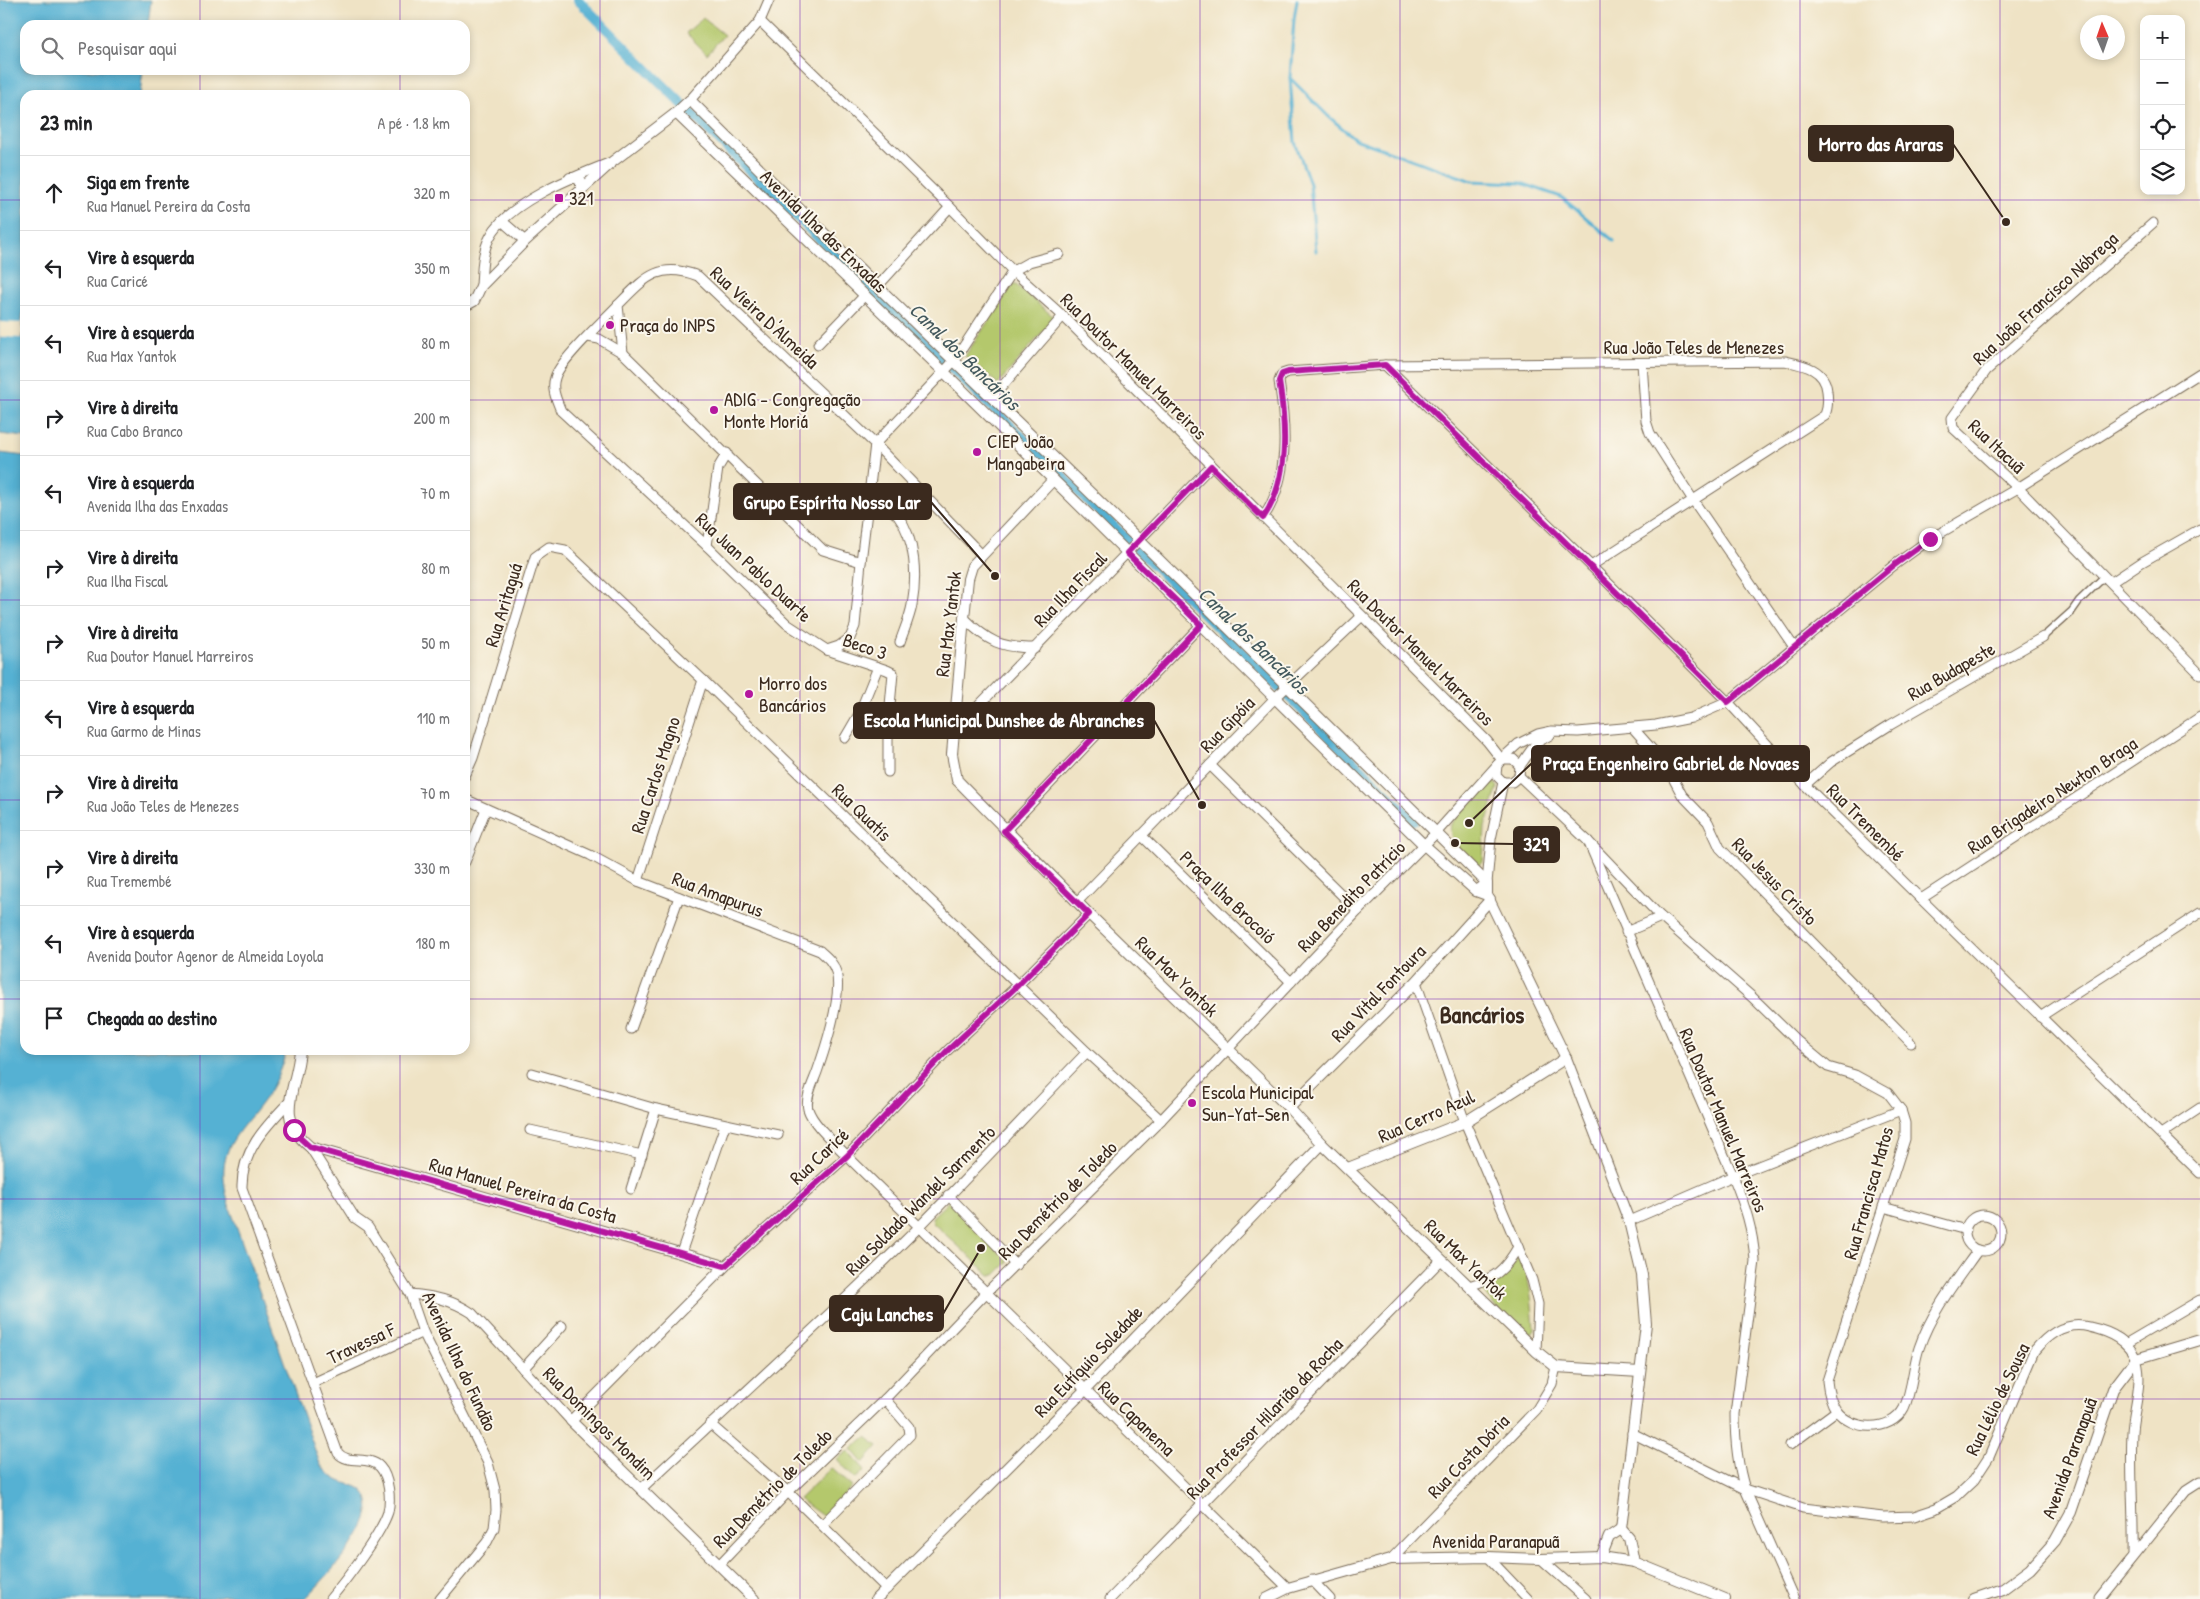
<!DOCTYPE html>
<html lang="pt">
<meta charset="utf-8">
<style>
body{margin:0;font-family:"Patrick Hand",sans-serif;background:#f2f2f2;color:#202124}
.controls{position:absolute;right:15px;top:15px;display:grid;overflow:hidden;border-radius:10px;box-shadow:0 2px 8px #0003}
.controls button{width:45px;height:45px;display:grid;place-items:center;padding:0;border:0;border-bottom:1px solid #e0e0e0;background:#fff;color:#202124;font:25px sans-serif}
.compass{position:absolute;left:2080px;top:15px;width:45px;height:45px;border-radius:50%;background:#fff;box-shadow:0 2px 8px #0003;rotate:358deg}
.stop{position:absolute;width:15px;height:15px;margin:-11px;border:4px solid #b5179e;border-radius:50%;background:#fff}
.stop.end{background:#b5179e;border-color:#fff;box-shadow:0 1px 5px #0008}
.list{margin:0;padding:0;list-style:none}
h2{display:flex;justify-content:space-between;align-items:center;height:65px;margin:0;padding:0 20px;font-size:21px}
h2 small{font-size:16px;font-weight:400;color:#757577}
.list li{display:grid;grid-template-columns:32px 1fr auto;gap:15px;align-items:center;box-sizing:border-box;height:75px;padding:0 20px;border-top:1px solid #e0e0e0}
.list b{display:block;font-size:19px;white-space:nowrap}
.list p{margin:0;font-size:16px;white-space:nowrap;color:#757577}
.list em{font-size:16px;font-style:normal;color:#757577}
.icon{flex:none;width:28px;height:28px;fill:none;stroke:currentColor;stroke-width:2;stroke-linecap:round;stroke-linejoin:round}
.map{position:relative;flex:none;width:2200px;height:1599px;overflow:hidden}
.search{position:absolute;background:#fff;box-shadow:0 2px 8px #0003;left:20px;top:20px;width:450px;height:55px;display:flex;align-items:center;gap:12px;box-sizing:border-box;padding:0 18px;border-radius:15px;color:#757577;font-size:19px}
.panel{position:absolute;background:#fff;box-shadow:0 2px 8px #0003;left:20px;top:90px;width:450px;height:965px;border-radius:15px}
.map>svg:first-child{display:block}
</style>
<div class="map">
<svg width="2200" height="1599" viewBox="0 0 2200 1599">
<rect width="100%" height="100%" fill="#fbf7ec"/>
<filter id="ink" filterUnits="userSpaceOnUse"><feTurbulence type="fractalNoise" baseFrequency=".02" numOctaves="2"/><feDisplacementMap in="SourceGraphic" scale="10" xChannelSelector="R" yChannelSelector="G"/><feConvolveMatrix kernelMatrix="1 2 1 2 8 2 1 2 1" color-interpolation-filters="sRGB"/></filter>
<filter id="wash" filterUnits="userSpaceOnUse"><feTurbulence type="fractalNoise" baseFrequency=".0096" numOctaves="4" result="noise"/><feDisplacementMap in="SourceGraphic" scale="20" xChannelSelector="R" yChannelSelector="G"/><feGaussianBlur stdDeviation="1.12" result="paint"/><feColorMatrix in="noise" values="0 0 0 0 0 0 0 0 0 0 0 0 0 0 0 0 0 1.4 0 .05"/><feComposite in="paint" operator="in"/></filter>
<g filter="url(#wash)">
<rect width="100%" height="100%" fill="#efe3c5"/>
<g fill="#b4c86c" stroke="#787945">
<path d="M703,18L724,35L707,54L686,33Z"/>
<path d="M1014,283L1055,318L998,384L965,356Z"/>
<path d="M1491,779L1498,787L1485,827L1483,862L1477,866C1464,858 1444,837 1452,822Z"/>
<path d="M949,1201L1008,1262L995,1275H990L933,1223L932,1217Z"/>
<path d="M1519,1256C1531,1279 1532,1303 1534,1329L1530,1334C1515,1332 1488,1300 1480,1287C1499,1282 1509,1273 1519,1256Z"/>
<path d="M866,1437L878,1446L863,1463L851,1449Z"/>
<path d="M848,1451L865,1470L855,1479L837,1459Z"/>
<path d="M831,1468L852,1486L824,1517L799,1499Z"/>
</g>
<g fill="#55b1d3" stroke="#486e78">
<path d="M0,0H151L148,25H25V70H143L140,95H25V299L20,333L25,343V437L0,434Z"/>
<path d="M0,453L25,456V1050H286C282,1069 272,1090 260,1105C245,1125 226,1142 224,1167C223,1180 226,1193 229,1205L320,1464C328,1475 335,1480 348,1484C351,1485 356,1486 359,1488C394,1511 322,1581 305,1599C291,1599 263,1599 250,1599C232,1595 228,1593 209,1599H0Z"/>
</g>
<path fill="#efe3c5" d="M0,322L21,323V338L0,337Z"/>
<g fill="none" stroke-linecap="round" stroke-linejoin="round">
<g stroke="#55b1d3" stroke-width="3">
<path d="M1297,0L1294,19L1290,78L1295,142L1310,184L1316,251"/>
<path d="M1290,78L1328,116L1355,139L1472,181L1521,183L1561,197L1614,241"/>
</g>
<path stroke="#55b1d3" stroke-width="10" d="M578,0C853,277 1137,545 1414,821"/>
</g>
</g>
<g filter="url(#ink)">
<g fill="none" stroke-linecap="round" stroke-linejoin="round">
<defs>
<path id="pedestrian" d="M2043,637L2072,611L2079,601L2105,576"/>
<g id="minor">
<path d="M760,21L950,207L1013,271L1063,316L1487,741L1502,760"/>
<path d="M690,100L760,21L769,0"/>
<path d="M502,221L525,241"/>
<path d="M2153,223L1986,371L1952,418L1953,428L2018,488L2200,674"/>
<path d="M481,286C482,269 482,252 490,237C508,202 573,177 609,163"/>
<path d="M877,287L950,207"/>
<path d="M618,305C604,320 559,361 555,378C551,389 557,401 561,411L707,546L787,624L827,650L887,670L893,673L888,727V772"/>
<path d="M588,337L599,339L623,353L823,550L861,562"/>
<path d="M818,344L865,295"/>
<path d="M623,353L618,305C645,278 658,261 698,276L875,444L981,554"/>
<path d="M1642,363L1646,421L1650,433L1693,500L1794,647"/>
<path d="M1385,365L1591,566L1728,702L1805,785L2200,1173"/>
<path d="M992,398L1063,316"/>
<path d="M868,499C877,503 892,509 898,516C916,540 917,577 912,605C910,617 904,630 900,642"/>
<path d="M1263,518C1290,479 1286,426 1279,381L1282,374L1288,372L1385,365L1785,361C1804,365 1825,369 1827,391C1828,399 1828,408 1825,415L1591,566"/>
<path d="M707,546L718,468L727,453"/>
<path d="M2112,582L2142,562L2200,529"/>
<path d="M964,618C988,642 1001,648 1036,648"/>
<path d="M827,650L839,646L850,638L855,626L861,562L875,444L954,361L1013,271L1029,262L1059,254"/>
<path d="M1633,728L1666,765L1682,795L1708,822L1720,848L1911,1043"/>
<path d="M955,730L1211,466"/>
<path d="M845,738L859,714L878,667"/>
<path d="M1210,765L1358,911"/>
<path d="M1497,765L1496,775L1503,782H1512L1519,776L1520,766L1513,759H1504"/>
<path d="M1520,766L1536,743L1550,735"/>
<path d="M465,776L473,758L535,557L549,547L565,550L703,680L1087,1052L1161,1120"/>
<path d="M1519,776L1588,841L1733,1176C1745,1206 1753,1229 1755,1261L1735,1414C1735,1440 1737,1464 1745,1489L1794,1599"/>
<path d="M1805,785L1831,762L1890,725L2043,637"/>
<path d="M465,799L590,855L638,881L820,951C827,957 833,962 836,972C843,995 825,1049 817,1072C813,1083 805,1098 808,1109C813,1125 836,1144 847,1156L1288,1588"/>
<path d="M1005,831L1201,625"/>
<path d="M1141,835L1291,982"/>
<path d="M1588,841L1661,917L1752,997L1797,1041L1828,1067L1855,1075L1888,1093L1901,1110L1905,1123V1139L1827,1381C1828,1391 1830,1401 1836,1410C1851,1431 1891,1433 1904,1408C1912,1391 1913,1366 1919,1348C1931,1312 1956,1281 1978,1250"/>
<path d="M465,862L486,809"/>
<path d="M638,881L703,680"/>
<path d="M1476,891L1487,883L1491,839L1503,782"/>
<path d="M1921,899L2200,717"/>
<path d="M1077,902L1276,697L1362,616"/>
<path d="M1626,932L1661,917"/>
<path d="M1416,982L1465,1122L1532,1280L1538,1304L1536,1351"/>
<path d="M2040,1017L2200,913"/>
<path d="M631,1029L679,897"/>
<path d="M532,1073L656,1109L778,1135"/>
<path d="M288,1103C265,1127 241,1152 242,1188L338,1453C348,1465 369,1455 380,1467C389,1477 391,1499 388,1512C381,1534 346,1580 330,1599"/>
<path d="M530,1130L642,1155"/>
<path d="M2161,1134L2200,1108"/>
<path d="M310,1147L355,1218L368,1227L410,1294L423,1332L488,1463L495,1490L496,1510L494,1528L487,1542L440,1599"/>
<path d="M631,1189L656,1109"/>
<path d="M948,1195L1016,1265"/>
<path d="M1883,1207L1966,1230"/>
<circle cx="1983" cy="1233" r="18"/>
<path d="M1629,1221L1733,1176L1901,1110"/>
<path d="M681,1253L725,1125"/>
<path d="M725,1266L847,1156L947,1051L1018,985L1089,914"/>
<path d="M1469,1286C1495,1278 1504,1271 1518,1247"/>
<path d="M410,1294C434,1296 452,1300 472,1313L571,1421"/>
<path d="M2127,1343L2200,1300"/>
<path d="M523,1369L562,1326"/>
<path d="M313,1383L423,1332"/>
<path d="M710,1424L788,1492L887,1589"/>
<path d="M1632,1433L1745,1489L1803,1508L1883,1517L1914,1516L1935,1509L1957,1496L1974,1480L1989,1457L2034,1351C2048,1334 2066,1321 2089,1327C2108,1331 2127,1339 2135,1357C2145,1378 2133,1410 2132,1432C2130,1473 2134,1514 2133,1554"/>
<path d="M1790,1445L1836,1411"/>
<path d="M641,1489C734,1402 829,1317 919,1227C976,1169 1031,1110 1087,1052"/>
<path d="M822,1525L910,1435L909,1427L885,1399"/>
<path d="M1488,1557L1528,1599"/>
<path d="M1391,1559L1537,1409L1552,1384L1556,1367"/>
<path d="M1541,1559L1586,1599"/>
<path d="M719,1565L788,1492L885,1399L987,1292L1161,1120L1358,911L1436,833L1507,754L1518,744L1538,734L1552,731L1578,732L1656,725L1691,718L1728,702L1893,566L1930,539L2018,488L2200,373"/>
<path d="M1312,1580L1330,1599"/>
<path d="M1110,1599L1441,1260"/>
<path d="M2099,1599L2186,1491L2200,1482"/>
</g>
<g id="tertiary">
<path d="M676,113L944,372L1423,844L1476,891L1487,895"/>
<path d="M570,178H576L581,181V191"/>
<path d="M465,306L474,301L481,286L525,241L612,162L676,113L690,100L879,288L1139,540L1487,883V895L1566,1058L1629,1221L1642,1275L1646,1324L1621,1529"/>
<path d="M1053,480L972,566L968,579L964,618L952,754L957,780L1089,914L1289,1108L1322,1144L1536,1351L1556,1367L1640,1372"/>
<path d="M300,1050C297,1089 273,1117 310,1147L725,1266L571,1421L754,1599"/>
<path d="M1289,1108L1416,982L1490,900"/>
<path d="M1348,1168L1465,1122L1566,1058"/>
<path d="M1621,1529L1629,1538L1634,1562"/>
<path d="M1601,1557L1609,1537L1621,1529"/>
<path d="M876,1599L1085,1390L1322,1144"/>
<path d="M1266,1599L1288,1588L1391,1559L1488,1557L1541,1559L1601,1557L1634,1562L1725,1599"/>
<path d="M1974,1599L2003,1589L2030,1569L2055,1541L2071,1512L2113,1389L2136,1359L2200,1340"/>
</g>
</defs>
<use href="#pedestrian" stroke="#7a6b58" stroke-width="9"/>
<use href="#minor" stroke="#7a6b58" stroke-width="11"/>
<use href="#tertiary" stroke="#7a6b58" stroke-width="12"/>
<use href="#pedestrian" stroke="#fff" stroke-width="6"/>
<use href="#minor" stroke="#fff" stroke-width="9"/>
<use href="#tertiary" stroke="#fff" stroke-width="10"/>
</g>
</g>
<g fill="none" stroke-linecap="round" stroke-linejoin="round" filter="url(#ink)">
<path stroke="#b5179e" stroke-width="6" d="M294,1130L300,1138L310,1147L725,1266L847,1156L947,1051L1018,985L1089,914L1004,831L1201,625L1127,553L1211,466L1263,518C1290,479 1286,426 1279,381L1282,374L1288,372L1385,365L1728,702L1893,566L1930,539"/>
</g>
<path fill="none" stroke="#7b2cbf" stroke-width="1" stroke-opacity="0.55" d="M200,0V25M400,0V25M600,0V1599M800,0V1599M1000,0V1599M1200,0V1599M1400,0V1599M1600,0V1599M1800,0V1599M2000,0V1599M200,70V95M400,70V95M0,200H25M465,200H2200M0,400H25M465,400H2200M0,600H25M465,600H2200M0,800H25M465,800H2200M0,999H25M465,999H2200M200,1050V1599M400,1050V1599M0,1199H2200M0,1399H2200"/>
<g fill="#b5179e" stroke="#fbf7ec" stroke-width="2">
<rect x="554" y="193" width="10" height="10" rx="2.5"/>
<circle cx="610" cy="325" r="5"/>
<circle cx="714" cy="410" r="5"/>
<circle cx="977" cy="452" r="5"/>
<circle cx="749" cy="694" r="5"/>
<circle cx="1192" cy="1103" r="5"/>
</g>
<g text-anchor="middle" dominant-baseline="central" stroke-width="4" stroke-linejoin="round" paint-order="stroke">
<g font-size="19" fill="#3b2a1e" stroke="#fbf7ec" text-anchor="start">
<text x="569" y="198">321</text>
<text x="620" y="325">Praça do INPS</text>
<text x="724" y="399">ADIG - Congregação<tspan x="724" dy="22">Monte Moriá</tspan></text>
<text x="987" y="441">CIEP João<tspan x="987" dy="22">Mangabeira</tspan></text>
<text x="759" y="683">Morro dos<tspan x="759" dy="22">Bancários</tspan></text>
<text x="1202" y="1092">Escola Municipal<tspan x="1202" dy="22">Sun-Yat-Sen</tspan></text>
</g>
<g font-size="19" fill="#3b2a1e" stroke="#fbf7ec">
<text transform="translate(824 231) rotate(44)">Avenida Ilha das Enxadas</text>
<text transform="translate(2045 298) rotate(-42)">Rua João Francisco Nóbrega</text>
<text transform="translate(765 317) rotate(43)">Rua Vieira D'Almeida</text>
<text x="1694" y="347">Rua João Teles de Menezes</text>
<text transform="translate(1134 366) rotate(45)">Rua Doutor Manuel Marreiros</text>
<text transform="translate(1997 446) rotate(43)">Rua Itacuã</text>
<text transform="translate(754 567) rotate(43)">Rua Juan Pablo Duarte</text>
<text transform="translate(1070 589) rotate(-46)">Rua Ilha Fiscal</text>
<text transform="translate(503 605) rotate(-73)">Rua Aritaguá</text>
<text transform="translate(948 624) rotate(-83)">Rua Max Yantok</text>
<text transform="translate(865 646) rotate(19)">Beco 3</text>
<text transform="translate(1421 652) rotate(45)">Rua Doutor Manuel Marreiros</text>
<text transform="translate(1951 671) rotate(-30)">Rua Budapeste</text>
<text transform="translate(1227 724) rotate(-46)">Rua Gipóia</text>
<text transform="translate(655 775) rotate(-72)">Rua Carlos Magno</text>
<text transform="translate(2052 795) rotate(-33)">Rua Brigadeiro Newton Braga</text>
<text transform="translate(862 812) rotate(44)">Rua Quatís</text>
<text transform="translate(1866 822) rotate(45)">Rua Tremembé</text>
<text transform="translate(1775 881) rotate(46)">Rua Jesus Cristo</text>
<text transform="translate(718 894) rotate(21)">Rua Amapurus</text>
<text transform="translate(1351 896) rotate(-46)">Rua Benedito Patrício</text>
<text transform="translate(1228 897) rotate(44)">Praça Ilha Brocoió</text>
<text transform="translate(1177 976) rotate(44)">Rua Max Yantok</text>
<text transform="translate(1378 993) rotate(-46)">Rua Vital Fontoura</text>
<text transform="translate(1426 1116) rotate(-24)">Rua Cerro Azul</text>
<text transform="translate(1724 1120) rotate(67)">Rua Doutor Manuel Marreiros</text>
<text transform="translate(819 1156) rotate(-43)">Rua Caricé</text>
<text transform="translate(523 1190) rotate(16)">Rua Manuel Pereira da Costa</text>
<text transform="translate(1868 1193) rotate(-74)">Rua Francisca Matos</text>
<text transform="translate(920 1200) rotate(-45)">Rua Soldado Wandel Sarmento</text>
<text transform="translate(1057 1200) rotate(-45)">Rua Demétrio de Toledo</text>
<text transform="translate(1466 1259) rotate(44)">Rua Max Yantok</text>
<text transform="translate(361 1343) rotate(-25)">Travessa F</text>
<text transform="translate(460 1361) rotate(65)">Avenida Ilha do Fundão</text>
<text transform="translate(1088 1361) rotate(-46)">Rua Eutíquio Soledade</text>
<text transform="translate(1997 1399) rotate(-64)">Rua Lélio de Sousa</text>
<text transform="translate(1137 1418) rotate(44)">Rua Capanema</text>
<text transform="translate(1264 1418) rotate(-46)">Rua Professor Hilarião da Rocha</text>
<text transform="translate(600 1423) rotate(45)">Rua Domingos Mondim</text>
<text transform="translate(1468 1456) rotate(-46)">Rua Costa Dória</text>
<text transform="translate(2069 1458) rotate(-70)">Avenida Paranapuã</text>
<text transform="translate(772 1488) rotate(-45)">Rua Demétrio de Toledo</text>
<text x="1496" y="1541">Avenida Paranapuã</text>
</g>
<g font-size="20" font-style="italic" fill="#44595d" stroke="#fbf7ec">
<text transform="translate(965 356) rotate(44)">Canal dos Bancários</text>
<text transform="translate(1254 640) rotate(44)">Canal dos Bancários</text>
</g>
<g font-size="24" font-weight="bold" fill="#3b2a1e" stroke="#fbf7ec">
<text x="1482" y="1014">Bancários</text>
</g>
</g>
<path fill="none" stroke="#3b2a1e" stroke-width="2" d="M2006 222L1953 144M995 576L931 502M1202 805L1154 720M1469 823L1532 763M1455 843L1514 844M981 1248L943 1314"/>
<g fill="#3b2a1e" stroke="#fbf7ec" stroke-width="2">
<circle cx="2006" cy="222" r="5"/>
<circle cx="995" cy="576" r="5"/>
<circle cx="1202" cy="805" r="5"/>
<circle cx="1469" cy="823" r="5"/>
<circle cx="1455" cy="843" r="5"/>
<circle cx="981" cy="1248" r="5"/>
</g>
<g fill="#3b2a1e" stroke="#3b2a1e" stroke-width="2">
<rect x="1809" y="126" width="144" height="35" rx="5"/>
<rect x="734" y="484" width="197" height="35" rx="5"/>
<rect x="854" y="703" width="300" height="35" rx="5"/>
<rect x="1532" y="746" width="277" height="35" rx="5"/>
<rect x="1514" y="827" width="45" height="35" rx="5"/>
<rect x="830" y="1296" width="113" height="35" rx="5"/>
</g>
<g font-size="20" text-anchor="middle" font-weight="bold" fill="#fff">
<text x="1881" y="151">Morro das Araras</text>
<text x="832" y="509">Grupo Espírita Nosso Lar</text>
<text x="1004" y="727">Escola Municipal Dunshee de Abranches</text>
<text x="1671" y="770">Praça Engenheiro Gabriel de Novaes</text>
<text x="1536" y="851">329</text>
<text x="887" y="1321">Caju Lanches</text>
</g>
</svg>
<div class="controls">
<button>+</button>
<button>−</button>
<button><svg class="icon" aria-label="locate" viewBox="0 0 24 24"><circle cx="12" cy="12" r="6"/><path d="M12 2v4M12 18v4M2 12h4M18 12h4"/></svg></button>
<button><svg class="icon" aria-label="layers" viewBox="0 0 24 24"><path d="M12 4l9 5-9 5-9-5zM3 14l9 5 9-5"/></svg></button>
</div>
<svg class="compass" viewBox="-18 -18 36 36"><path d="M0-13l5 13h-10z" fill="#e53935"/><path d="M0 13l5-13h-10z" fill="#757577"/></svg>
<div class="stop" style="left:294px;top:1130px"></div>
<div class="stop end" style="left:1930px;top:539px"></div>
<div class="search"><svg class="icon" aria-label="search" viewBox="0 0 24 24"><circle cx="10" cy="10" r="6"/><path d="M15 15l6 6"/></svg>Pesquisar aqui</div>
<section class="panel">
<h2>23 min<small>A pé · 1.8 km</small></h2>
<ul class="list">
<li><svg class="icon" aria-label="ahead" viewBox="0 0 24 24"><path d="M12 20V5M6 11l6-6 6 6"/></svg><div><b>Siga em frente</b><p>Rua Manuel Pereira da Costa</p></div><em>320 m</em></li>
<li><svg class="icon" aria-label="left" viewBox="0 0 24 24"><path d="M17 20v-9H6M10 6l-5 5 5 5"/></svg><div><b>Vire à esquerda</b><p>Rua Caricé</p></div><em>350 m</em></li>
<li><svg class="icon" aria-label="left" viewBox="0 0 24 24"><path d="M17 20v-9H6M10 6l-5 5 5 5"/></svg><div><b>Vire à esquerda</b><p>Rua Max Yantok</p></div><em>80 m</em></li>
<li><svg class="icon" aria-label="right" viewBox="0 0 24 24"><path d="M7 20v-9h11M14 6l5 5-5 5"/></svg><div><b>Vire à direita</b><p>Rua Cabo Branco</p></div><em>200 m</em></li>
<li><svg class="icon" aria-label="left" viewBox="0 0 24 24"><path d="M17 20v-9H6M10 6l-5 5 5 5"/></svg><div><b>Vire à esquerda</b><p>Avenida Ilha das Enxadas</p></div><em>70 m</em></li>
<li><svg class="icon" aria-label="right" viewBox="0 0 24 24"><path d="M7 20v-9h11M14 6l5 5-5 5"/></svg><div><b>Vire à direita</b><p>Rua Ilha Fiscal</p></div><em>80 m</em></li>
<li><svg class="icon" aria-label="right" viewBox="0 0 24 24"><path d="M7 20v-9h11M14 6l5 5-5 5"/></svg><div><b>Vire à direita</b><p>Rua Doutor Manuel Marreiros</p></div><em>50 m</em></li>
<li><svg class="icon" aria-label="left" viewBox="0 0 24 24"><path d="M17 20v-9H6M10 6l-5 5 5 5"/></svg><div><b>Vire à esquerda</b><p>Rua Garmo de Minas</p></div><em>110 m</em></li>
<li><svg class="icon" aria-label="right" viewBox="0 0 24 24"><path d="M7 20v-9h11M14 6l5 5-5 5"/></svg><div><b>Vire à direita</b><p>Rua João Teles de Menezes</p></div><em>70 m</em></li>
<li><svg class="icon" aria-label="right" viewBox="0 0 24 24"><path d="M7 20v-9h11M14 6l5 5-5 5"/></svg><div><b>Vire à direita</b><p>Rua Tremembé</p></div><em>330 m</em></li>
<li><svg class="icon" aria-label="left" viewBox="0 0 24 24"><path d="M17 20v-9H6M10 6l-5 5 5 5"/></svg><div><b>Vire à esquerda</b><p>Avenida Doutor Agenor de Almeida Loyola</p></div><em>180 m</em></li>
<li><svg class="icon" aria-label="arrive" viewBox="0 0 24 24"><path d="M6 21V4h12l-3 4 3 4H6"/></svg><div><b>Chegada ao destino</b></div></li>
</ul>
</section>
</div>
